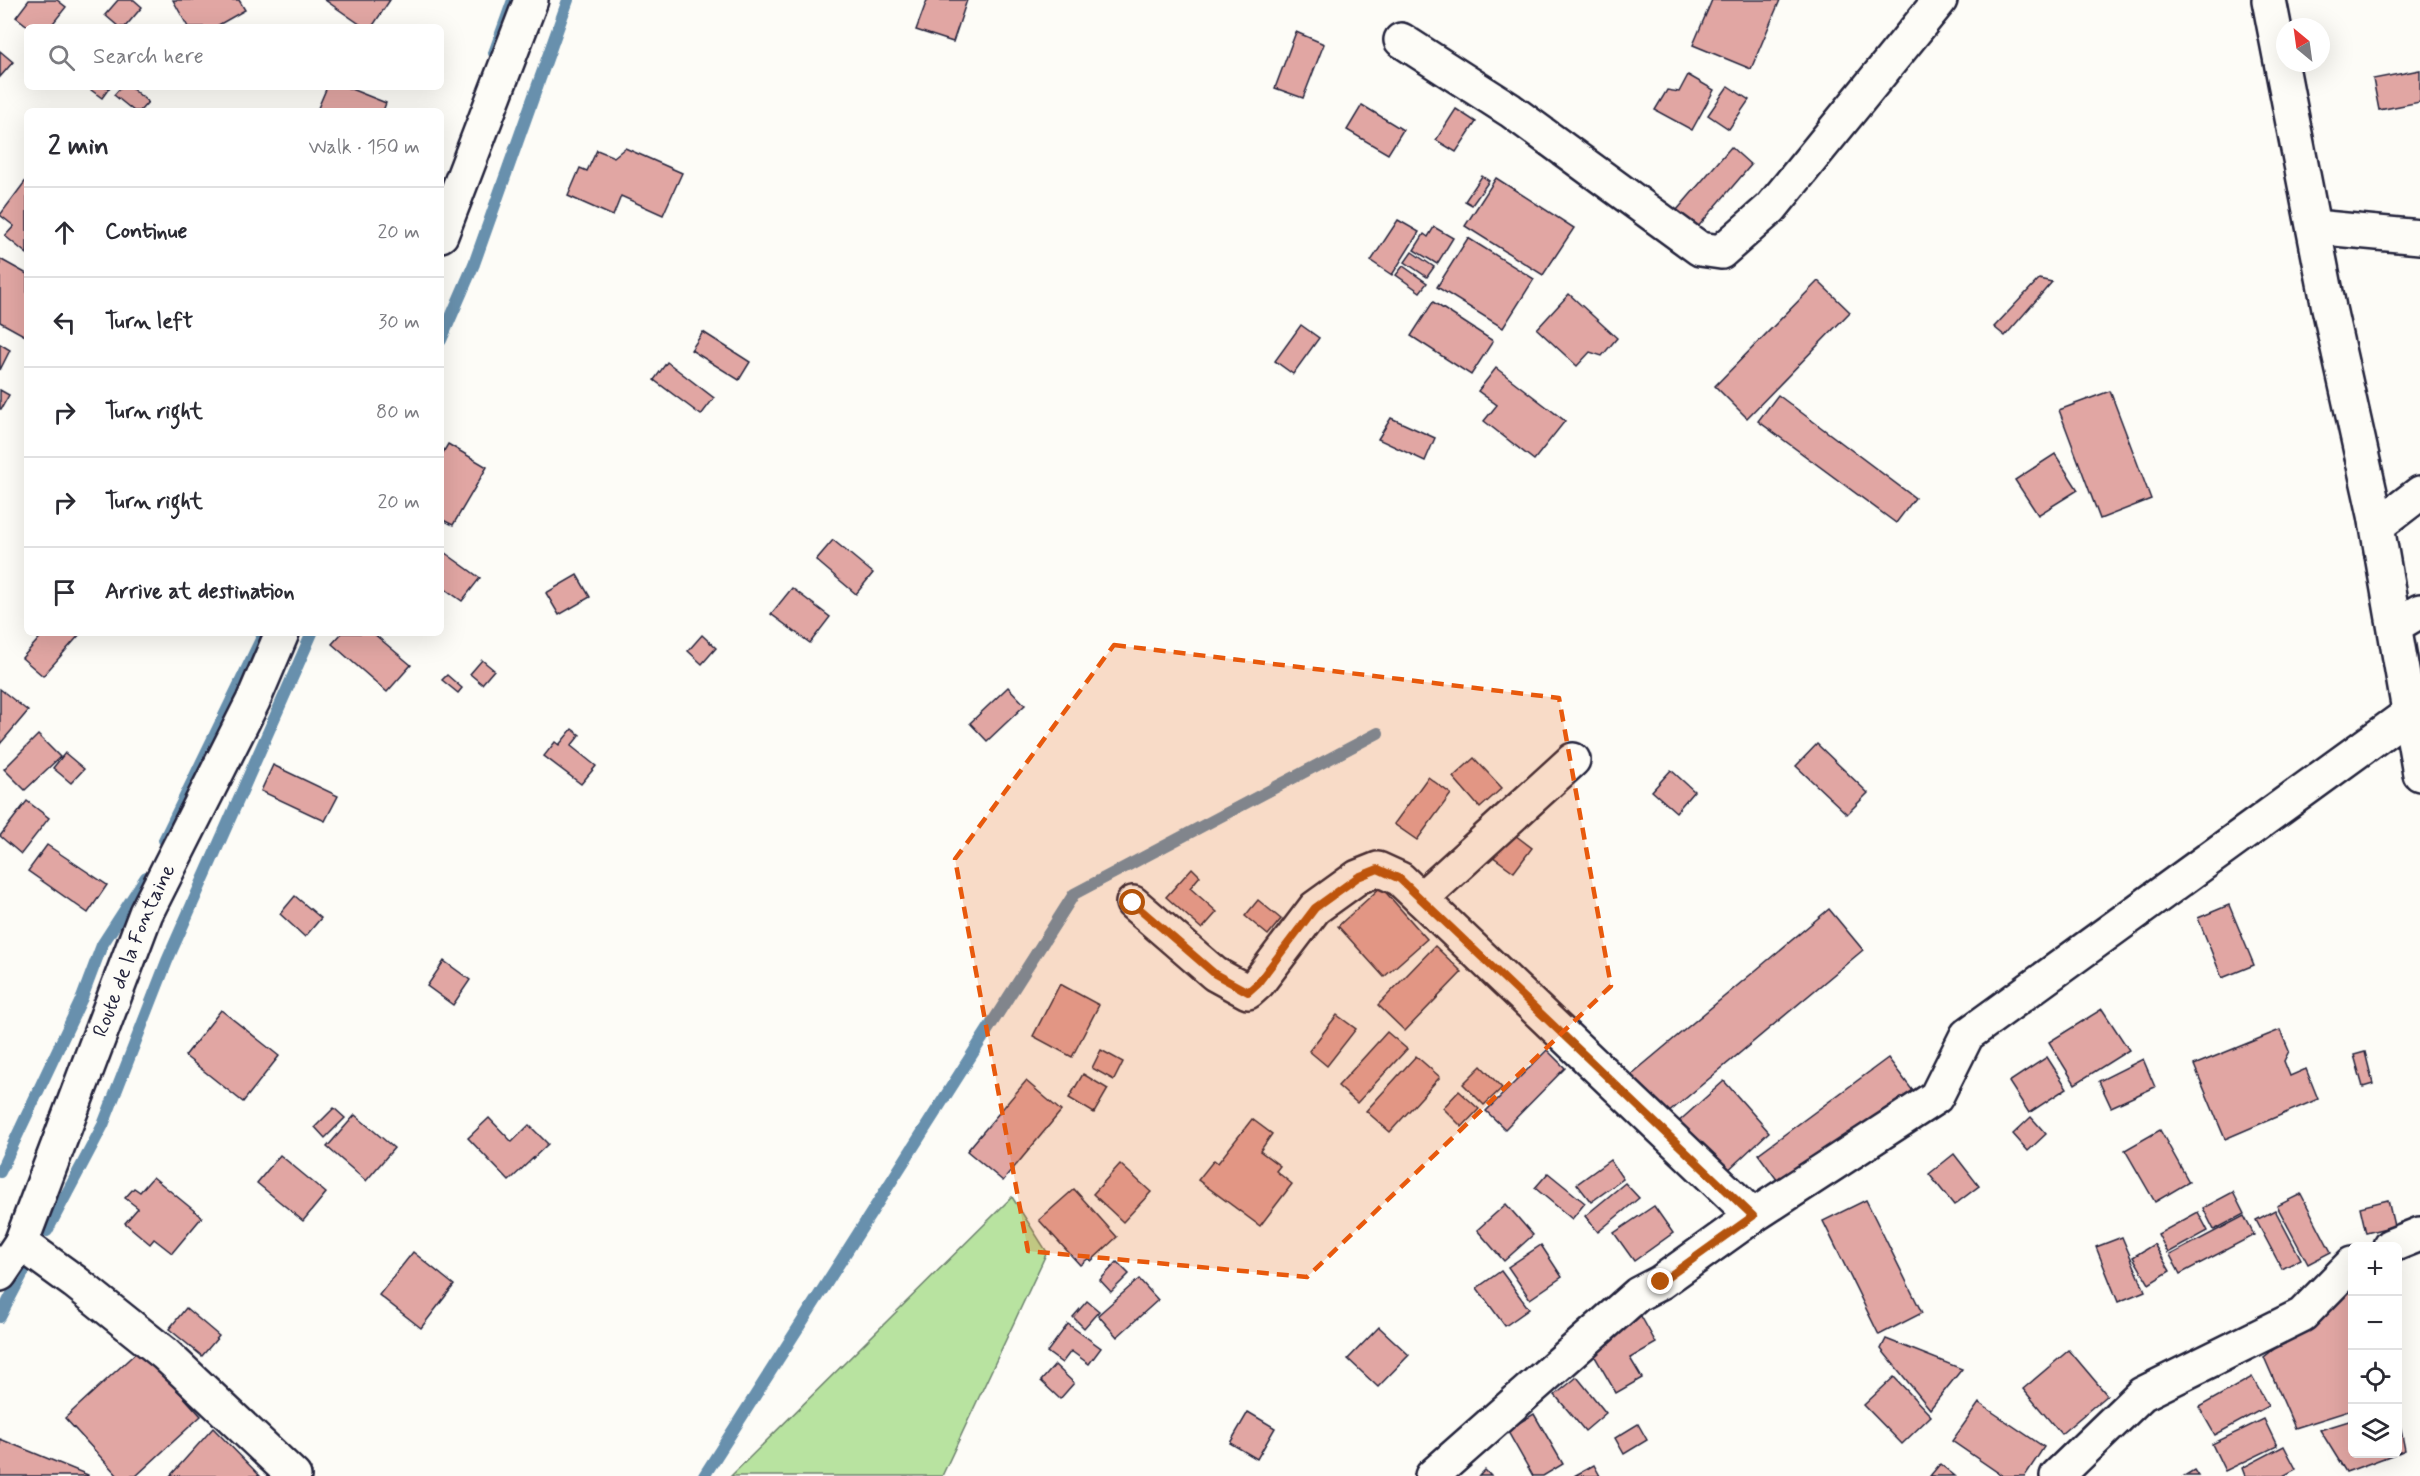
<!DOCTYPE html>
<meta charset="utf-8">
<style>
body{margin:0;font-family:Mynerve,sans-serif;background:#f7f7f7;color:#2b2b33}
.controls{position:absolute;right:18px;bottom:18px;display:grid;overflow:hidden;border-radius:9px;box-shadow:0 6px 24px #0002}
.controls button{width:54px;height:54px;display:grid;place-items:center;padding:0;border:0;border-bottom:2px solid #e1e1e2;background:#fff;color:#2b2b33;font:30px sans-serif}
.compass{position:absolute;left:2276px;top:18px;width:54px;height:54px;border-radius:50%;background:#fff;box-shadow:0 6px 24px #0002;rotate:331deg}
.stop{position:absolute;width:18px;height:18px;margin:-14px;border:4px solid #b45309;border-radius:50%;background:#fff}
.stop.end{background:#b45309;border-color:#fff;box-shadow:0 2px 6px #0008}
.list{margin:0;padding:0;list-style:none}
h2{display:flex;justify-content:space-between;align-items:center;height:78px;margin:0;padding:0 24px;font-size:26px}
h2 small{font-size:20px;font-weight:400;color:#7c7c81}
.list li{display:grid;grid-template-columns:39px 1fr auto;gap:18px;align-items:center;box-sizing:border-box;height:90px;padding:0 24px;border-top:2px solid #e1e1e2}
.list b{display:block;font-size:22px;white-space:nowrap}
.list em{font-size:20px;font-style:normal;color:#7c7c81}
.icon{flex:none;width:33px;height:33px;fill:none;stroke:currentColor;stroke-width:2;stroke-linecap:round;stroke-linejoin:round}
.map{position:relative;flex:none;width:2420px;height:1476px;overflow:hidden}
.search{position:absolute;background:#fff;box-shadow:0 6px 24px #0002;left:24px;top:24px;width:420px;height:66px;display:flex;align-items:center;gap:15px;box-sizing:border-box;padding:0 21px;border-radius:9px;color:#7c7c81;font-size:22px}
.panel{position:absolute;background:#fff;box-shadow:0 6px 24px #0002;left:24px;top:108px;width:420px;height:528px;border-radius:9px}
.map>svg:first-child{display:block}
</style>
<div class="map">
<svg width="2420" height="1476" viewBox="0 0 2420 1476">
<rect width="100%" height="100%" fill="#fdfcf7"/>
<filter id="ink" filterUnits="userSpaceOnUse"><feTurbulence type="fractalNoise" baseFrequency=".0167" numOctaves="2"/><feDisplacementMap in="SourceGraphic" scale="12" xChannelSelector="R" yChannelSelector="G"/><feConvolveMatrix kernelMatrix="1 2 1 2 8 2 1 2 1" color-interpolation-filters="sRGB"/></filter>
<g filter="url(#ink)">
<path fill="#b8e3a0" stroke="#6d826e" stroke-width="1.5" d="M1012,1197L1047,1252L942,1476H731Z"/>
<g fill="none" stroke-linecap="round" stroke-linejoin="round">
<g stroke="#6890ad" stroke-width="12">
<path d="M494,53L513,0"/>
<path d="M441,340L474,264L568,0"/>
<path d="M164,840L264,633"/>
<path d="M0,1172L82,998L102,945L146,877"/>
<path d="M47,1231L103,1125L167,961L312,633"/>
<path d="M0,1317L25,1269"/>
<path d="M704,1476L1074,894L1378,733"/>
</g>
</g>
<g fill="#e1a6a3" stroke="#22223b" stroke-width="1.5">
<path d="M29,0H57L66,7L50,27H29L16,17Z"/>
<path d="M118,0H134L142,7L125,27H119L105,15Z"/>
<path d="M173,0H239L245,10L215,27H188Z"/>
<path d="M325,0H390L372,27H364Z"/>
<path d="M927,0H967L953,42L916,30Z"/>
<path d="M1712,0H1780L1751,69L1693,45Z"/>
<path d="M1296,32L1324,44L1303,98L1275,88Z"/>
<path d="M0,51L13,62L0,77Z"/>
<path d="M2420,70V102L2379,110L2373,79Z"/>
<path d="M1688,75L1714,90L1692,130L1655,110L1667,90L1679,92Z"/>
<path d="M1728,86L1749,100L1729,129L1708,115Z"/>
<path d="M87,87H110L102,98Z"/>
<path d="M121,87H130L148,102L140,111H134L114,95Z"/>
<path d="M327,87H346L386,103L383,111H326L318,108Z"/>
<path d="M1362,105L1403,130L1388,154L1347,130Z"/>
<path d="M1456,109L1476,122L1456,152L1436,140Z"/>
<path d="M1731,147L1751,165L1697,228L1677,210Z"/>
<path d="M625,148L682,173L663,215L621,196L613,216L568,196L580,168L587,171L597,150L614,157Z"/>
<path d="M1482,176L1489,181L1472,205L1465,201Z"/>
<path d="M1496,178L1574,228L1543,275L1465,226Z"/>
<path d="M27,179V254L5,236L14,226L0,215Z"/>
<path d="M1398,220L1419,232L1392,275L1371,261Z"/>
<path d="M1434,227L1453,238L1437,264L1414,250L1424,234L1428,237Z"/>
<path d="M1468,238L1534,279L1503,328L1437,287Z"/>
<path d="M1412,252L1434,267L1427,277L1405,262Z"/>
<path d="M0,259L27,274V337L0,322Z"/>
<path d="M1403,266L1427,283L1420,292L1396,275Z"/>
<path d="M2039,279L2052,282L2005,336L1994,327Z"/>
<path d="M1818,281L1850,312L1747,418L1715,386Z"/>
<path d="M1569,294L1617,338L1602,356L1590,352L1577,366L1537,329Z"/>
<path d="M1433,302L1493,341L1471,375L1411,336Z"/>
<path d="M1301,325L1319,338L1293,374L1275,361Z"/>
<path d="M703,332L750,362L739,380L691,350Z"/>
<path d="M0,344L10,350L0,370Z"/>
<path d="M667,362L714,398L701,415L654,380Z"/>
<path d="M1496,368L1565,421L1534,460L1484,421L1497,405L1478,391Z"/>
<path d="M0,390L9,395L1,409H0Z"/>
<path d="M2110,391L2151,499L2100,519L2059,410Z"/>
<path d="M1778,395L1915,498L1896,523L1758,421Z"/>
<path d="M1391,418L1435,438L1425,461L1378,439Z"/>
<path d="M448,444L487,467L453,525L441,519V456Z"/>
<path d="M2055,454L2078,490L2038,515L2015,480Z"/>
<path d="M833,540L873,573L856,594L816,560Z"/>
<path d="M441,550L480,578L462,601L441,586Z"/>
<path d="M577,575L590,597L559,615L546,593Z"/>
<path d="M792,588L830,617L810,643L771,614Z"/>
<path d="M44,633H81L43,676L22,658Z"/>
<path d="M342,633H373L411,665L387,692L332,644Z"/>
<path d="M702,635L716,648L702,664L688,651Z"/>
<path d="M482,660L494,670L482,684L470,674Z"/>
<path d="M447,675L462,688L458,693L442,680Z"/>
<path d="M1008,687L1025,705L987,741L970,723Z"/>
<path d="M0,689L28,711L0,744Z"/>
<path d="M572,729L580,735L571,746L596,766L581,784L544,756L555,742L559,745Z"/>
<path d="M38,735L60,757L25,790L4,769Z"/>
<path d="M1817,744L1868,793L1847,814L1796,766Z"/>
<path d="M65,753L84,769L71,783L53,768Z"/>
<path d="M1474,758L1502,788L1480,808L1453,777Z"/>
<path d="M273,765L338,796L325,821L261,791Z"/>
<path d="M1671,770L1694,791L1676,812L1652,791Z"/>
<path d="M1428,777L1451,794L1417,840L1394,824Z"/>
<path d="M27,801L49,818L21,854L0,836Z"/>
<path d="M1511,832L1532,848L1514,872L1492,856Z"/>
<path d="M47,845L107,885L88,913L28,871Z"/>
<path d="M1192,868L1200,876L1190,888L1217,912L1202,929L1166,897Z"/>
<path d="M1381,887L1427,939L1384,977L1338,926Z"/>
<path d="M295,896L321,918L305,937L280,914Z"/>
<path d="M1258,900L1281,919L1268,935L1245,916Z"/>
<path d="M2229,905L2254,965L2222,978L2198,918Z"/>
<path d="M1829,909L1863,950L1661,1119L1627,1078Z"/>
<path d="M1435,946L1462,972L1405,1031L1378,1005Z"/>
<path d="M444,961L470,980L453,1005L427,986Z"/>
<path d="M1060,984L1099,1005L1072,1057L1033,1036Z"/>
<path d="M2102,1009L2129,1050L2075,1084L2049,1042Z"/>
<path d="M221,1010L279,1056L243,1102L185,1056Z"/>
<path d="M1337,1015L1356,1029L1327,1066L1309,1051Z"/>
<path d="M2280,1030L2289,1051L2284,1061L2290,1076L2306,1069L2318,1099L2225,1139L2194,1065Z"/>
<path d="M1387,1032L1407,1049L1357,1103L1338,1086Z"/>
<path d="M1101,1050L1123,1062L1114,1080L1092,1068Z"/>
<path d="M1547,1050L1565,1068L1505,1129L1486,1111Z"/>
<path d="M2365,1052L2373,1084L2363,1087L2354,1055Z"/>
<path d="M1416,1056L1440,1077L1390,1132L1366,1111Z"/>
<path d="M2047,1057L2067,1088L2029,1113L2009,1082Z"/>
<path d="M1888,1058L1913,1091L1783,1188L1758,1154Z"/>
<path d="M2143,1059L2155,1087L2111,1107L2099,1081Z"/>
<path d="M1481,1066L1502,1088L1484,1105L1463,1084Z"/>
<path d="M1083,1074L1108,1089L1094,1113L1069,1098Z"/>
<path d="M1026,1081L1061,1111L1003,1181L967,1151Z"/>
<path d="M1724,1081L1769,1132L1723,1175L1676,1124Z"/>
<path d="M1459,1091L1479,1109L1462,1127L1443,1108Z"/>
<path d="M334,1108L345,1118L325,1138L315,1127Z"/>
<path d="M355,1115L394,1148L366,1181L327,1147Z"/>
<path d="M2031,1117L2046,1134L2028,1151L2013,1134Z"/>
<path d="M489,1118L512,1142L529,1125L548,1144L509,1181L468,1138Z"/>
<path d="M1252,1119L1272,1134L1260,1151L1280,1166L1276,1171L1292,1184L1260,1226L1198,1180L1214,1160L1218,1163Z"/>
<path d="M2160,1130L2189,1182L2155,1202L2125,1150Z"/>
<path d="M1954,1154L1979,1186L1954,1205L1929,1174Z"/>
<path d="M280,1155L326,1193L303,1221L257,1183Z"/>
<path d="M1610,1160L1623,1179L1591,1202L1577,1184Z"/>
<path d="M1120,1164L1151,1192L1123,1222L1093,1194Z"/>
<path d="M1548,1173L1585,1203L1572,1219L1535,1188Z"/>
<path d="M153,1177L202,1217L172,1253L154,1239L150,1244L125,1223L138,1208L125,1198L134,1188L140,1192Z"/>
<path d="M1625,1183L1639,1198L1598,1232L1585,1216Z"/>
<path d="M1074,1189L1117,1237L1091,1261L1089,1258L1080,1265L1039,1220Z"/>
<path d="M2233,1192L2244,1214L2214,1230L2203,1208Z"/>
<path d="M2301,1194L2331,1252L2308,1264L2277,1206Z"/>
<path d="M1866,1200L1922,1313L1879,1335L1823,1221Z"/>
<path d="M2388,1200L2394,1226L2366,1233L2360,1207Z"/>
<path d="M1506,1204L1533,1235L1504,1261L1477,1230Z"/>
<path d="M1654,1206L1673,1233L1634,1261L1614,1233Z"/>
<path d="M2275,1210L2301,1259L2282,1269L2256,1220Z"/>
<path d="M2198,1212L2208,1231L2168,1253L2158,1234Z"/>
<path d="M2244,1216L2254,1235L2180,1274L2170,1255Z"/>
<path d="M2122,1237L2145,1291L2118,1302L2096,1247Z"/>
<path d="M2154,1244L2170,1271L2149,1284L2133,1257Z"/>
<path d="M1541,1245L1562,1277L1530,1299L1508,1267Z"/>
<path d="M413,1252L454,1285L421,1328L379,1295Z"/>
<path d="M1117,1262L1129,1274L1111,1292L1100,1280Z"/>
<path d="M1501,1271L1529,1309L1505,1326L1477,1288Z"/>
<path d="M1139,1279L1158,1300L1117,1337L1098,1315Z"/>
<path d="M2352,1291V1410L2295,1428L2264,1357L2345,1293Z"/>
<path d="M1087,1301L1099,1311L1084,1328L1073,1317Z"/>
<path d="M186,1308L219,1336L202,1356L169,1329Z"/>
<path d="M1637,1309L1656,1343L1630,1358L1642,1378L1616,1393L1591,1350Z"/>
<path d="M1068,1324L1101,1348L1089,1364L1071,1351L1062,1363L1047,1352Z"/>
<path d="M1379,1327L1409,1355L1378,1387L1348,1359Z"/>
<path d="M1886,1339L1962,1369L1930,1409L1881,1349Z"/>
<path d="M140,1349L201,1416L136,1476H118L65,1418Z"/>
<path d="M2069,1350L2107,1395L2061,1434L2023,1389Z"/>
<path d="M1055,1365L1074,1383L1060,1399L1041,1381Z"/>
<path d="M1577,1377L1606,1413L1585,1431L1555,1395Z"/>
<path d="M1894,1377L1931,1416L1902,1444L1864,1405Z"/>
<path d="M2252,1377L2268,1406L2215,1435L2199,1407Z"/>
<path d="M1979,1403L2044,1447L2025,1476H2003L1952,1441Z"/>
<path d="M1248,1412L1275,1428L1257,1459L1230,1443Z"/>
<path d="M1534,1414L1563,1464L1543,1476H1533L1507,1430Z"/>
<path d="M2398,1415L2405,1450L2398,1453Z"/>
<path d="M2264,1419L2277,1446L2225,1471L2212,1444Z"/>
<path d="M2352,1420V1454H2395L2346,1472L2320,1430Z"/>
<path d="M1638,1424L1647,1440L1624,1454L1615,1438Z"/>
<path d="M213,1428L260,1476H170Z"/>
<path d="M0,1439L88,1475V1476H0Z"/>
<path d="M2284,1446L2296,1469L2283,1476H2245L2242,1468Z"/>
<path d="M1940,1464L1955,1476H1930Z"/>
<path d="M1594,1465L1600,1476H1574Z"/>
<path d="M1485,1470L1491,1476H1479Z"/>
<path d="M2194,1470L2198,1476H2184Z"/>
</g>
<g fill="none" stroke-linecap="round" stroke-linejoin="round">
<defs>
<g id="minor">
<path d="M1401,40L1510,110L1700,249L1721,252L1771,208L1940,0"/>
<path d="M2314,227L2420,237"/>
<path d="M441,235L531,0"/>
<path d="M2377,526L2420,493"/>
<path d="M2396,625L2420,611"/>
<path d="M1421,899L1573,760"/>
<path d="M1133,903L1215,974L1248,992L1258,983L1315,908L1358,877L1378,869L1400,879L1753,1216"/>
<path d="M21,1243L75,1282L165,1354L294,1476"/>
<path d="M2390,1246L2420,1234"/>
<path id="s1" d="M0,1274L21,1243L146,913L253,701L282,633"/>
<path d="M1432,1476L1638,1294L1661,1282L1753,1216L1936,1097L1967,1035L2410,713"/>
<path d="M2057,1476L2142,1394L2302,1315L2352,1264"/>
</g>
<path id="major" d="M2269,0L2329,308L2375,515L2420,774"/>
</defs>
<use href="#minor" stroke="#22223b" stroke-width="38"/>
<use href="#major" stroke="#22223b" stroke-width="38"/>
<use href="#minor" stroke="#fdfcf7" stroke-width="33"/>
<use href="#major" stroke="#fdfcf7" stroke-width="33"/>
</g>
</g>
<g fill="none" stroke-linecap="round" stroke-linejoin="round" filter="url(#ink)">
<path stroke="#b45309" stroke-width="8" d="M1133,903L1215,974L1248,992L1258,983L1315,908L1358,877L1378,869L1400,879L1753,1216L1661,1282"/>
</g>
<path fill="#e8590c" fill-opacity="0.2" stroke="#e8590c" stroke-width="4.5" stroke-dasharray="12 8" stroke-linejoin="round" d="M1114,645L1559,698L1611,986L1307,1277L1028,1251L955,859Z"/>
<g text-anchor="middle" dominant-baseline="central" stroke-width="4.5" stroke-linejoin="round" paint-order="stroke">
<g font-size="21" fill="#22223b" stroke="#fdfcf7">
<text stroke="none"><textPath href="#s1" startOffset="351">Route de la Fontaine</textPath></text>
</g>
</g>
</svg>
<div class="controls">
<button>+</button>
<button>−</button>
<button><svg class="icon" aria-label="locate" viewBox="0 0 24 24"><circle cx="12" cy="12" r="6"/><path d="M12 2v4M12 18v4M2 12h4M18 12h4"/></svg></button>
<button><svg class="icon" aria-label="layers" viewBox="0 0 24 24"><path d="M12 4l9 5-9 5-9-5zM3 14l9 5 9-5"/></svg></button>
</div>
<svg class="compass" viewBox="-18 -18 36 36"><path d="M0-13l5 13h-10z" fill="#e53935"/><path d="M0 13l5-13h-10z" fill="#7c7c81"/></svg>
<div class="stop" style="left:1133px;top:903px"></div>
<div class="stop end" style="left:1661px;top:1282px"></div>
<div class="search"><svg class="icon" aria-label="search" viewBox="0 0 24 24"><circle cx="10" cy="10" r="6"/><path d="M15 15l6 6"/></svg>Search here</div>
<section class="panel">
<h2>2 min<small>Walk · 150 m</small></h2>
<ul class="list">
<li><svg class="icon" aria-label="ahead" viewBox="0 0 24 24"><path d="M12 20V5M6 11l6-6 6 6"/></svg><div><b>Continue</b></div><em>20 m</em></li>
<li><svg class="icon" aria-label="left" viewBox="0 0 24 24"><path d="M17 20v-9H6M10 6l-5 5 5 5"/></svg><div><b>Turn left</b></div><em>30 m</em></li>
<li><svg class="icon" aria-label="right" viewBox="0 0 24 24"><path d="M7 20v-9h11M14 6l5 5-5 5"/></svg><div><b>Turn right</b></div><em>80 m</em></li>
<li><svg class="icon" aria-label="right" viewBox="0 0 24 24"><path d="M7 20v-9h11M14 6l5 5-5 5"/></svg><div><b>Turn right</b></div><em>20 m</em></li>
<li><svg class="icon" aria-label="arrive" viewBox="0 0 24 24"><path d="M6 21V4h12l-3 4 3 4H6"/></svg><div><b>Arrive at destination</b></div></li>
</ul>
</section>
</div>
